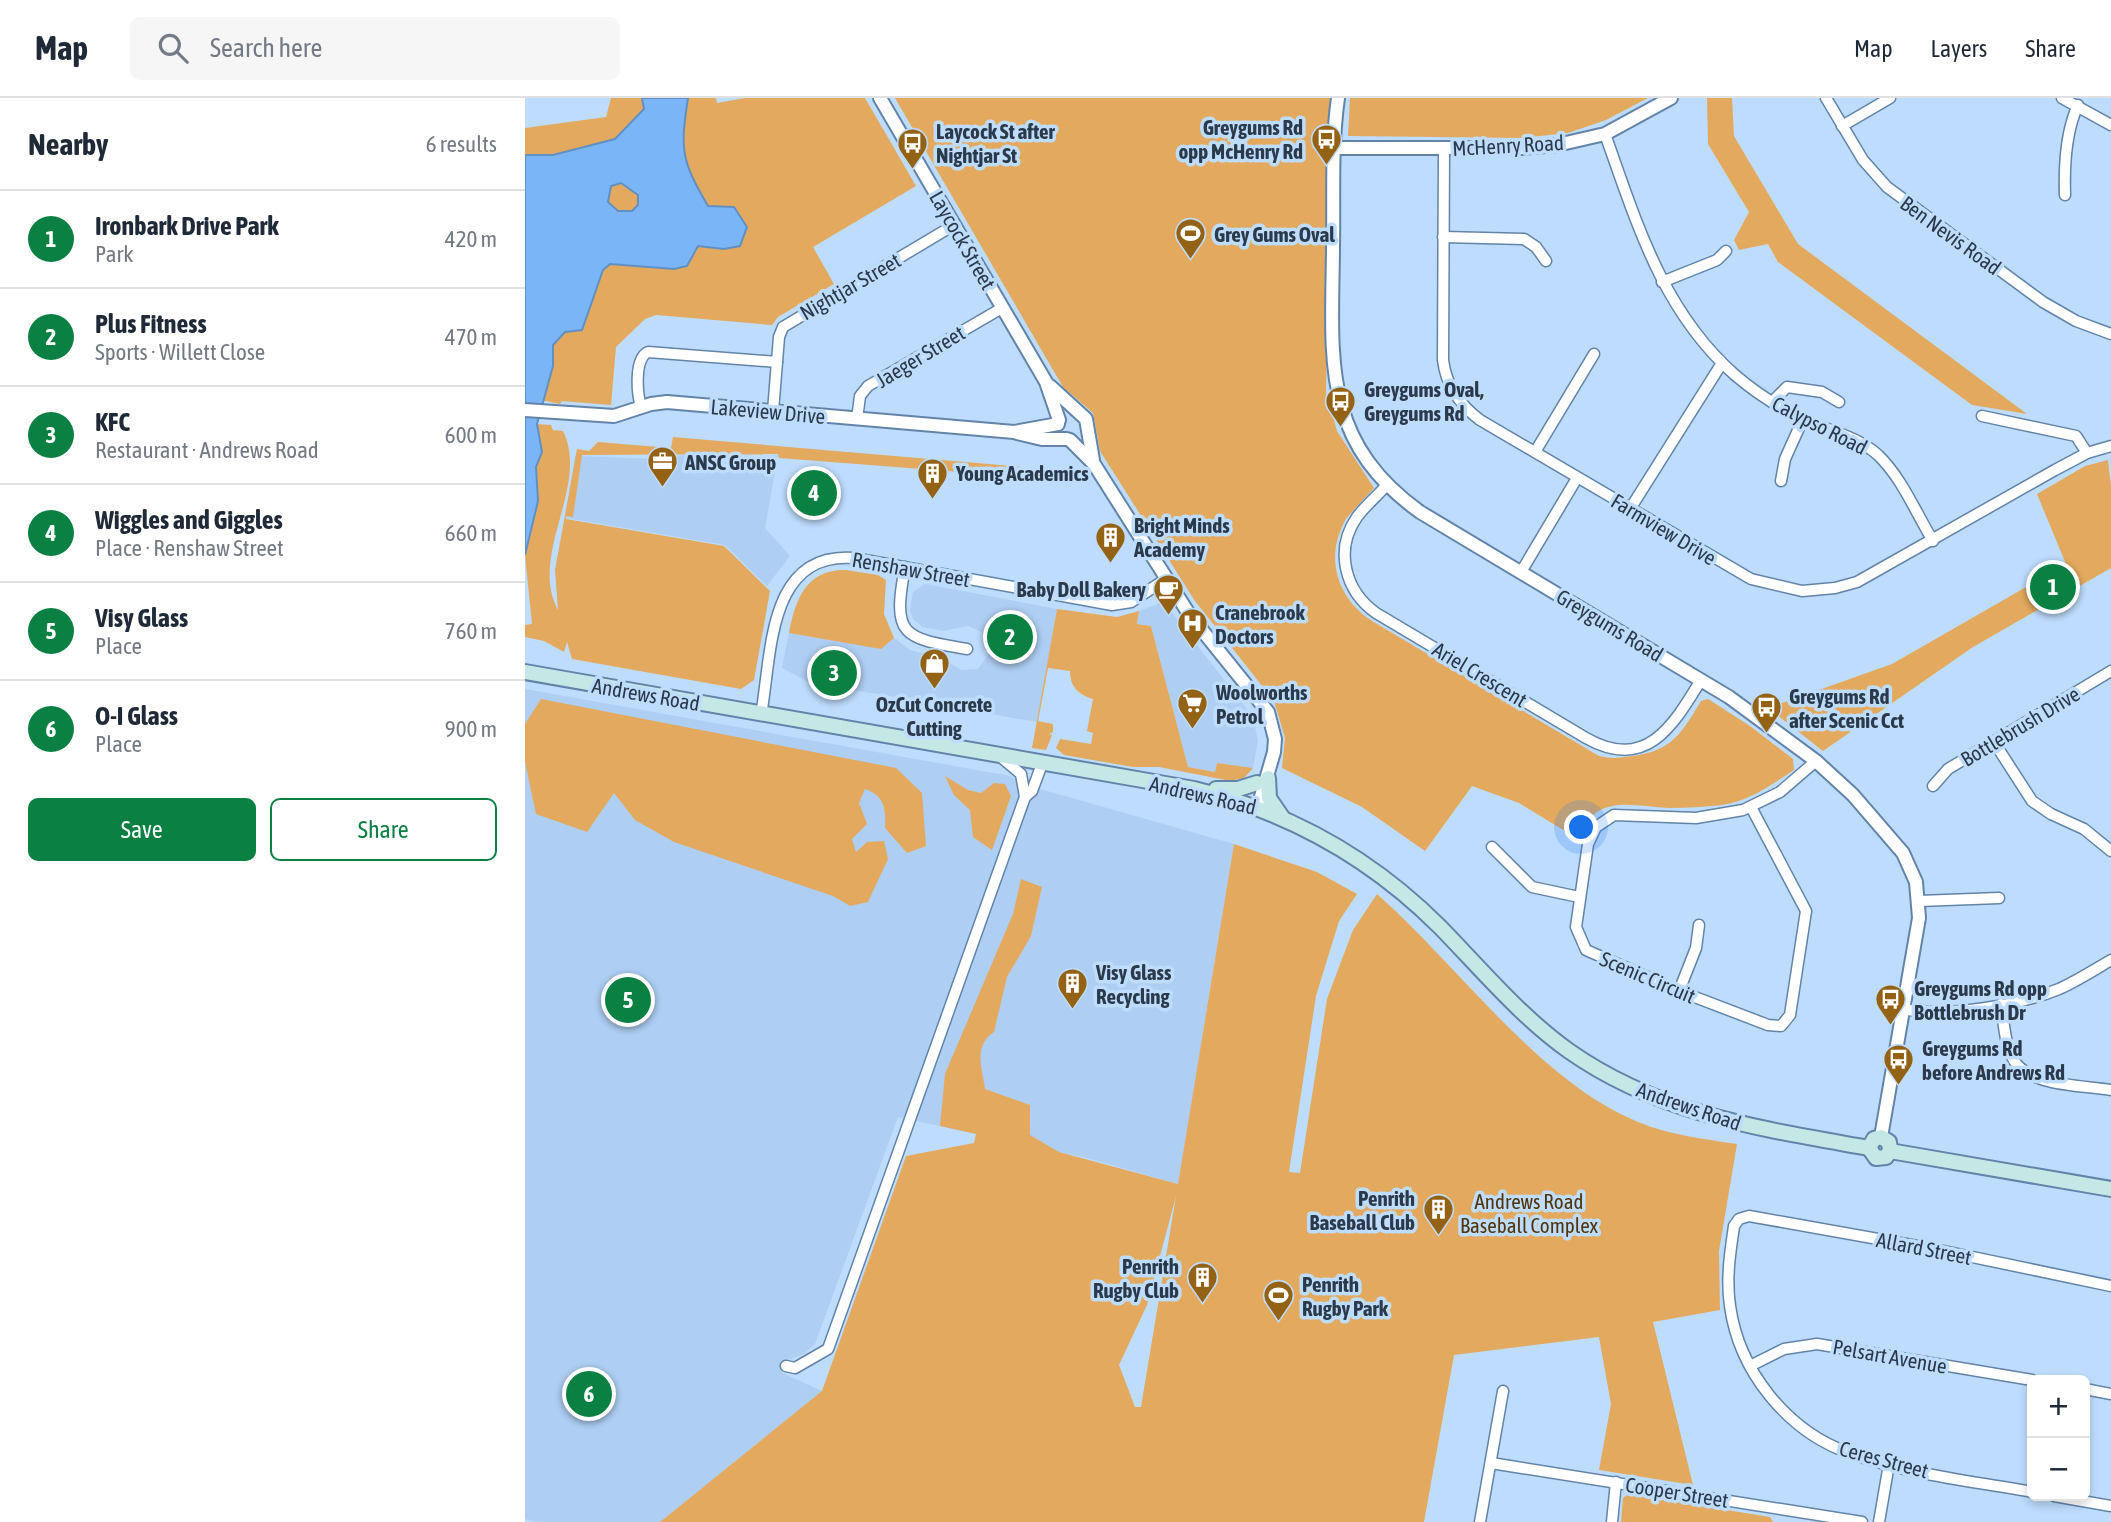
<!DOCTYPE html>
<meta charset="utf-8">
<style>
body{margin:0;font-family:"Asap Condensed",sans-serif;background:#f6f6f7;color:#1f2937}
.controls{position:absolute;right:21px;bottom:21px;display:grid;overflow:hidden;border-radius:10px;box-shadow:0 4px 10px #0003}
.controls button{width:63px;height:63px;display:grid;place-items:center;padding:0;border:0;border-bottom:2px solid #e0e1e3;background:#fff;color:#1f2937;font:35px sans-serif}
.you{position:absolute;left:1057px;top:730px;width:24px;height:24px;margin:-18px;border:5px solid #fff;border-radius:50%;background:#1a73e8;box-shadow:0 0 0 10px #1a73e833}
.badge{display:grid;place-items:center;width:46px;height:46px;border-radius:50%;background:#0b8043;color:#fff;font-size:23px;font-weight:700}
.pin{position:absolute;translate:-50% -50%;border:4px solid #fff;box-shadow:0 2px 7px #0006}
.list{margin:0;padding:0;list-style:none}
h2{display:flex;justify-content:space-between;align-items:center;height:91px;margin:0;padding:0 28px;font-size:30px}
h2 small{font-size:23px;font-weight:400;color:#747a83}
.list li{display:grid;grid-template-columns:46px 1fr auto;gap:21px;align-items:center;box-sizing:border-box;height:98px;padding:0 28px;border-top:2px solid #e0e1e3}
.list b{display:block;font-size:26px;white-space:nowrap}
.list p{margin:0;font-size:23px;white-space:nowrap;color:#747a83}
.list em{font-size:23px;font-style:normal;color:#747a83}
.actions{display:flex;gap:14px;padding:21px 28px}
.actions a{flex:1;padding:16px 0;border:2px solid #0b8043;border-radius:10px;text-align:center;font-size:24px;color:#0b8043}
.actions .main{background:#0b8043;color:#fff}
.icon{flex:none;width:38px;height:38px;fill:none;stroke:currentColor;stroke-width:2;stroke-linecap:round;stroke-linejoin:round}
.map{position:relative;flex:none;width:1586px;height:1424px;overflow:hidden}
header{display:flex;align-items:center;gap:42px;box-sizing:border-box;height:98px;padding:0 35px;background:#fff;border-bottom:2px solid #e0e1e3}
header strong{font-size:33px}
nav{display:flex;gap:38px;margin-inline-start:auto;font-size:24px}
.search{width:490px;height:63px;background:#f6f6f7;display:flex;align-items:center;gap:18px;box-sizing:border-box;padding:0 24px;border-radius:10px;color:#747a83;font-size:26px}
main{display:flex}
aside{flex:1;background:#fff}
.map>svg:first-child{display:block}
</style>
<header>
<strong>Map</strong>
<div class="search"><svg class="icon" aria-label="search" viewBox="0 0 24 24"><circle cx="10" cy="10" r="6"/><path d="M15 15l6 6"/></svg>Search here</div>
<nav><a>Map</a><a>Layers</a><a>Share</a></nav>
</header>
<main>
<aside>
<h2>Nearby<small>6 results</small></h2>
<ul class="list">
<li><span class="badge">1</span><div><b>Ironbark Drive Park</b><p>Park</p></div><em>420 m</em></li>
<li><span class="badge">2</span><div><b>Plus Fitness</b><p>Sports · Willett Close</p></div><em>470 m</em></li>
<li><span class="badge">3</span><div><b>KFC</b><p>Restaurant · Andrews Road</p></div><em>600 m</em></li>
<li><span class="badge">4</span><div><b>Wiggles and Giggles</b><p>Place · Renshaw Street</p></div><em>660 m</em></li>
<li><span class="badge">5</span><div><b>Visy Glass</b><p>Place</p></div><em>760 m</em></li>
<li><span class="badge">6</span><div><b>O-I Glass</b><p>Place</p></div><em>900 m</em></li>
</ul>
<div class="actions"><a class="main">Save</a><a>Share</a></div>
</aside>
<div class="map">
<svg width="1586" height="1424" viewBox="0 0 1586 1424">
<rect width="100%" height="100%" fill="#bedcfd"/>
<g fill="#aecef3">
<path d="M172,355L225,360L253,357L240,430L265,458L242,488L200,447L41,420L50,358L132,361Z"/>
<path d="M400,486L532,511L512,624L284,584L257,570L264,535L355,550L369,540L385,552L418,561L436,572L453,571L465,554L462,540L455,533L443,528L418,533L398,529L388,521L385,512L388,494Z"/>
<path d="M635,505L644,511L728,619L733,643L728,670L692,665L690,674L663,669L626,528L612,526L614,513Z"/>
<path d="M0,591L485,678L515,691L709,746L653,1086L566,1061L373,1019L290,1246L280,1255L261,1263L257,1275L297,1293L135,1424H12L0,1421Z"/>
</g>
<g fill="#e3aa5f" fill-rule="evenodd">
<path d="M86,0H191L192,5L220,0H340L391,88L288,149L309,186L253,219L247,227L131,217L120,221L91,249L86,307L37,303L35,306L0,299V30L81,19Z"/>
<path d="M370,0H807L801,295L812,333L849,390C845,394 824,417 821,421C800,457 810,499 847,523L1074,658C1086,661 1095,660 1107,658C1147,653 1156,636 1176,603L1183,601L1225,628L1268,661L1269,672C1246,687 1225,703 1197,707C1180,709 1161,710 1144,710C1105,708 1070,695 1053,741L994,705L947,688L900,753L837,709L757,670L760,640L749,603L670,503L575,353L568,315L538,289Z"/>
<path d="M825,0H1123L1081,22L1043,35L996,40L823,38Z"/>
<path d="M1182,0H1207L1209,38L1273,146L1502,316L1447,307L1253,164L1243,146L1214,152L1209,142L1224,114L1183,46Z"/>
<path d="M12,326L26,327L28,332L38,333C65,388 3,457 33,512L30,472L52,351L64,353L73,344L146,350L148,339L521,371L554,374L566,384L254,360L253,356L57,357L48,419L41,418V421L199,448L245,493L229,582L216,591L47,561L42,544L39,554L19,543L0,539V527L7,526L0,457L13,403L11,369L17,354Z"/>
<path d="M1583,362L1586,389V470L1448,549L1298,653L1243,610L1367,566L1541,466L1512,396L1560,368Z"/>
<path d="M321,472L353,477L361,482L359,516L369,540L356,551L264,535C270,502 281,471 321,472Z"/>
<path d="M532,511L592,519L614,513L612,526L626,528L663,669L690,674L692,665L728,670L719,680L706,683L634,669H608L539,657L531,650L535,641L566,646L568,635L562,633L568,601C554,597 545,589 545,573L523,570L513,623L528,626V634L524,636L527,637L521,652L507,650Z"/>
<path d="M16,601L371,670L397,695L401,748L382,755L360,730C361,711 360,698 340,691L334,705L342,726L327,741L331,754L342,744L359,743L363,761L343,804L325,808L308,798L149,744L110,722L89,695L62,734L11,716L0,664V626Z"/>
<path d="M420,678L443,692L456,695L469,685L480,686L486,698L467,752L448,739L445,712L429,697Z"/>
<path d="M709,746L792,774L832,796L814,823L791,898L764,1074L775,1075L802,901L828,832L852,796C933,867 1013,983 1113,1024C1144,1037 1179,1041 1212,1046L1194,1153L1195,1212L1128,1224L1168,1387L1074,1372L1086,1306L1074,1239L929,1257L899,1424H135L297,1293L381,1058L449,1045L451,1036L415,1028L420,976L488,816L496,781L517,789L506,838L482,879L469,934C448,948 457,969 460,991L505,1007V1037L534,1054L653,1086ZM651,1098L616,1309H610L594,1267L622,1207Z"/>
<path d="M1103,1396L1245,1419L1248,1424H1096L1098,1400Z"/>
</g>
<path fill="#79b5f7" stroke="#6290c3" stroke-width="2" fill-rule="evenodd" d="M117,0H163C155,52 156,62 183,108L209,109L222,129L215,148L199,151L173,148L162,168L149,171L85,166L78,172L57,232L40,234L28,247V268L12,326L17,354L11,369L13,403L0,457V57H28L90,41L119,11ZM96,85L113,97V107L107,113H93L83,104L86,88Z"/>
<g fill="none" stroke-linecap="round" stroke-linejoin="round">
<defs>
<g id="minor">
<path d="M1301,0L1338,62L1362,89L1518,204L1551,223L1586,236"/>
<path d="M1537,0L1586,27"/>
<path d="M1317,28L1365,0"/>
<path d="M1080,36C1111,123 1137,213 1210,277C1231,295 1256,311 1282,323C1306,333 1333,339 1353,357C1377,380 1391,415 1408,443"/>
<path d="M919,50L918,262C921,287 935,307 955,322L1226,481L1277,493L1310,490L1332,484L1530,372L1562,355L1586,348"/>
<path d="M1540,97C1539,68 1541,33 1553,7"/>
<path d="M918,139L999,141L1011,149L1021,163"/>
<path d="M1137,184L1192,162L1201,153"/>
<path d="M1247,304L1262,289L1297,294L1314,304"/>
<path d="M116,309C112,295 109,261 123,254L252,264"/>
<path d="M248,313L254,239L258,229L429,127"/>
<path d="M1457,318L1551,338L1562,355"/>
<path d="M332,321L335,298L343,288L477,210"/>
<path d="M1010,354L1069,256"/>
<path d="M1256,383L1260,361L1278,321"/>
<path d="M861,388C852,398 840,408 832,419C809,452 820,493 851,515L1061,640C1121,674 1148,628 1176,582"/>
<path d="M1105,411L1197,265"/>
<path d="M380,469C367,538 377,540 442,551"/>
<path d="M996,474L1052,380"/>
<path d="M236,617C247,556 242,453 329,460L587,507L606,504L641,481"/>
<path d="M1469,644L1507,703L1526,716L1559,731L1586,753"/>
<path d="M477,660L496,676L500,699"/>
<path d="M1408,688L1423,671L1586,573"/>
<path d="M1226,709L1281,813L1265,917L1256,928L1243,927L1154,893L1061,852L1051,829L1063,746L1071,729L1089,717L1171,720L1218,712L1255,694L1291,663"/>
<path d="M967,749L1007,789L1054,799"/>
<path d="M1394,803L1474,800"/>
<path d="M1154,893L1171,850L1174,827"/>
<path d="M1476,906C1479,923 1479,943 1487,959C1501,989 1558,987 1586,992"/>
<path d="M1379,911C1420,920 1495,907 1534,891C1552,883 1569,872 1586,862"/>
<path d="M261,1268L270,1270L303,1251L500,699L507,693L517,666"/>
<path d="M1225,1268L1259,1251L1292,1246L1507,1282"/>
<path d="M1560,1291L1586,1296"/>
<path d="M966,1365L1337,1424"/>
<path d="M1507,1394C1447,1383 1381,1376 1324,1355C1262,1333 1214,1273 1205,1208C1201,1181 1205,1155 1209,1128L1214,1121L1224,1118L1409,1151L1586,1188"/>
<path d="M1529,1398L1586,1408"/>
<path d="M955,1424L978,1293"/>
<path d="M1087,1424L1091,1384"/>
<path d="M1354,1424L1364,1366"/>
</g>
<g id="tertiary">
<path d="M355,0L521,284L534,322"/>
<path d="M813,0C806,49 809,100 808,150C807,260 795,342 895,414L1204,599L1291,663L1328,697L1378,755L1391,784L1394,820L1356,1039"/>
<path d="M809,50H995L1032,47L1080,36L1146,0"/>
<path d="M525,288L561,321L568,362"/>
<path d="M0,312L89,318L126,306L142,304L489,334L533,326"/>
<path d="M492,335L517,341H542"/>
<path d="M545,342L569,366L664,516L743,614L750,641L749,654L733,709"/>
</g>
<g id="secondary">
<path d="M0,574L669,691C764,714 845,759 915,829C957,872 995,918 1044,953C1135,1017 1238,1031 1344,1050"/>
<path d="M743,680L744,700L757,719"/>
<path d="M691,691H713L732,685"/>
<path d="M1344,1050L1349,1041L1356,1039L1364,1044L1365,1053"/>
<path d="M1344,1050L1351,1060L1361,1059L1365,1053"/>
<path d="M1365,1053L1586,1091"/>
</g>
</defs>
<use href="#minor" stroke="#6284aa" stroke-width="13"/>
<use href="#tertiary" stroke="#6284aa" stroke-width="16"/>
<use href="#secondary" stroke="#6284aa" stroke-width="18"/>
<use href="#minor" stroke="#fff" stroke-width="10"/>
<use href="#tertiary" stroke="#fff" stroke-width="12"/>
<use href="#secondary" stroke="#c5e7e6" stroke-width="14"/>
</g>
<defs>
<symbol id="bus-pin" viewBox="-11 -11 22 30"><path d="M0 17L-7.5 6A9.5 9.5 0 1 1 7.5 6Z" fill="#946214" stroke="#bedcfd"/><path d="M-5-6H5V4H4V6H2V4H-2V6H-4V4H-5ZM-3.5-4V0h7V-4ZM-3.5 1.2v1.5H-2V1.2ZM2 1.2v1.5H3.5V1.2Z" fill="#fff"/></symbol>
<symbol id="stadium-pin" viewBox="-11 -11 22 30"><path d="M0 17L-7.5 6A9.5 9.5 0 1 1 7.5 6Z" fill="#946214" stroke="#bedcfd"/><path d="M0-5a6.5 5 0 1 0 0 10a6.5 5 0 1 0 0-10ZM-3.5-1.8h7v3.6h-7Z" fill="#fff"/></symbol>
<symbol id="office-pin" viewBox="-11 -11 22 30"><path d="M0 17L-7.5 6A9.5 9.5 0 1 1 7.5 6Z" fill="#946214" stroke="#bedcfd"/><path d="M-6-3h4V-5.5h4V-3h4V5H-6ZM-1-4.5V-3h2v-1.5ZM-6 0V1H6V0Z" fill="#fff"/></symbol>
<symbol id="building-pin" viewBox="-11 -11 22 30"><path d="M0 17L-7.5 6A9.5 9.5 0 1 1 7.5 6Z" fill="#946214" stroke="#bedcfd"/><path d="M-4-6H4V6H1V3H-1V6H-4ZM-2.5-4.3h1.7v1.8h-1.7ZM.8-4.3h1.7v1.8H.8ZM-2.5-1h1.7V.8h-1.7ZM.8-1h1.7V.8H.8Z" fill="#fff"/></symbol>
<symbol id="cafe-pin" viewBox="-11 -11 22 30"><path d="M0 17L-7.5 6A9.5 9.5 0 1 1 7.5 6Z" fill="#946214" stroke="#bedcfd"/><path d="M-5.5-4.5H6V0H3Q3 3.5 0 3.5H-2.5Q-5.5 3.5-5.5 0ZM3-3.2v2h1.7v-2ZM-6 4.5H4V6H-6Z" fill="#fff"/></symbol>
<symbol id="hospital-pin" viewBox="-11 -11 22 30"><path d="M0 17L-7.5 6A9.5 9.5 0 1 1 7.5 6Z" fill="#946214" stroke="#bedcfd"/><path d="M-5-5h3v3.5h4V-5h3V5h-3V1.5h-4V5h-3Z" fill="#fff"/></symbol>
<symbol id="shop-pin" viewBox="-11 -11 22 30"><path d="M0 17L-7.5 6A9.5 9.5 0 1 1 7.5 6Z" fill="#946214" stroke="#bedcfd"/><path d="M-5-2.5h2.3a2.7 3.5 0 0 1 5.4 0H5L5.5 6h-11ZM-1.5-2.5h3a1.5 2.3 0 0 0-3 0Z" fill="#fff"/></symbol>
<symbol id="supermarket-pin" viewBox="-11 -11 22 30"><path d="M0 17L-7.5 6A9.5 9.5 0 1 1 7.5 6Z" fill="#946214" stroke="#bedcfd"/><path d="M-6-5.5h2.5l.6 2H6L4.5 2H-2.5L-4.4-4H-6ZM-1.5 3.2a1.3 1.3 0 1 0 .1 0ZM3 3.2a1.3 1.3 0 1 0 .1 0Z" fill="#fff"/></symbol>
</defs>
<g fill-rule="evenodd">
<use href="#bus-pin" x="784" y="24" width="35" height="47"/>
<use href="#bus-pin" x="370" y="28" width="35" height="47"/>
<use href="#stadium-pin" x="648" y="118" width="35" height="47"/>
<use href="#bus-pin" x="798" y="286" width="35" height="47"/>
<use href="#office-pin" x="120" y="346" width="35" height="47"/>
<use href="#building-pin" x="390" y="358" width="35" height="47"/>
<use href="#building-pin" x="568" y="422" width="35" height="47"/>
<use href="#cafe-pin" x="626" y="474" width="35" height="47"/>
<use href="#hospital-pin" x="650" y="508" width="35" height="47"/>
<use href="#shop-pin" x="392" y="548" width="35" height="47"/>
<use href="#supermarket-pin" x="650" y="588" width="35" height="47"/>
<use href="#bus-pin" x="1224" y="592" width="35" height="47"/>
<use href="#building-pin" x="530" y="868" width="35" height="47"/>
<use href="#bus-pin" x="1348" y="884" width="35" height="47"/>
<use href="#bus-pin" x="1356" y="944" width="35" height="47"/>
<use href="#building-pin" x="896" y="1094" width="35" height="47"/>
<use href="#building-pin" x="660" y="1162" width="35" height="47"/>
<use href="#stadium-pin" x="736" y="1180" width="35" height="47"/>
</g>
<g text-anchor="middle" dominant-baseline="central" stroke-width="7" stroke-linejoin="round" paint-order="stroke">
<g font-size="21" font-weight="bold" fill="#2b3a4a" stroke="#bedcfd" text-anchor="start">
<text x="778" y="29" text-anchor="end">Greygums Rd<tspan x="778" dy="24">opp McHenry Rd</tspan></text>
<text x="411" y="33">Laycock St after<tspan x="411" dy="24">Nightjar St</tspan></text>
<text x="689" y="136">Grey Gums Oval</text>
<text x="839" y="291">Greygums Oval,<tspan x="839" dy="24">Greygums Rd</tspan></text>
<text x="160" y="364">ANSC Group</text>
<text x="431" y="375">Young Academics</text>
<text x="609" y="427">Bright Minds<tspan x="609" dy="24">Academy</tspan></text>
<text x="621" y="491" text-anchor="end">Baby Doll Bakery</text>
<text x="690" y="514">Cranebrook<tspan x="690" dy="24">Doctors</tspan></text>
<text x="691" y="594">Woolworths<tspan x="691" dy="24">Petrol</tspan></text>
<text x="1264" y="598">Greygums Rd<tspan x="1264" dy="24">after Scenic Cct</tspan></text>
<text x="409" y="606" text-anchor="middle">OzCut Concrete<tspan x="409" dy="24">Cutting</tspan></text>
<text x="571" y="874">Visy Glass<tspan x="571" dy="24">Recycling</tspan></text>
<text x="1389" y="890">Greygums Rd opp<tspan x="1389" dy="24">Bottlebrush Dr</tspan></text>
<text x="1397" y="950">Greygums Rd<tspan x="1397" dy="24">before Andrews Rd</tspan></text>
<text x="890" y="1100" text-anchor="end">Penrith<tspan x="890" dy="24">Baseball Club</tspan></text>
<text x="654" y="1168" text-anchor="end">Penrith<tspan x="654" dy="24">Rugby Club</tspan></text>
<text x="777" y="1186">Penrith<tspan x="777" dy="24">Rugby Park</tspan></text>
</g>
<g font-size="21" fill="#2b3a4a" stroke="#bedcfd">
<text transform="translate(983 47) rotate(-3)">McHenry Road</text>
<text transform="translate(1426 137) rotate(36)">Ben Nevis Road</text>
<text transform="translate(438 142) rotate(60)">Laycock Street</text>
<text transform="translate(325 188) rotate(-30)">Nightjar Street</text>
<text transform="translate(395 258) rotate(-31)">Jaeger Street</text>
<text transform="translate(243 313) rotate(5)">Lakeview Drive</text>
<text transform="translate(1295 327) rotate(27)">Calypso Road</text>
<text transform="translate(1139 431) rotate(31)">Farmview Drive</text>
<text transform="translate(386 471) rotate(10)">Renshaw Street</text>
<text transform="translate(1085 527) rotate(31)">Greygums Road</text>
<text transform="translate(955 576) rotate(31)">Ariel Crescent</text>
<text transform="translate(121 596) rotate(10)">Andrews Road</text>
<text transform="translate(1495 628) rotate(-31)">Bottlebrush Drive</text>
<text transform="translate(678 697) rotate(13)">Andrews Road</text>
<text transform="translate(1123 879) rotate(23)">Scenic Circuit</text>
<text transform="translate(1164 1008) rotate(19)">Andrews Road</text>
<text transform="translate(1399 1150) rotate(11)">Allard Street</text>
<text transform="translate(1365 1258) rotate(10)">Pelsart Avenue</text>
<text transform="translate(1359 1361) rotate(15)">Ceres Street</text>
<text transform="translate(1152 1394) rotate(9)">Cooper Street</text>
</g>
<g font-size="21" fill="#513409" stroke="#bedcfd">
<text x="1004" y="1103">Andrews Road<tspan x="1004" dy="24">Baseball Complex</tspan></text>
</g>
</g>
</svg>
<div class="controls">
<button>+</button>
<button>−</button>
</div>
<div class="you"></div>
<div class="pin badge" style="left:1528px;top:489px">1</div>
<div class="pin badge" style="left:485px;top:539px">2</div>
<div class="pin badge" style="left:309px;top:575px">3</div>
<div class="pin badge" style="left:289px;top:395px">4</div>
<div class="pin badge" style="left:103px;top:902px">5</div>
<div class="pin badge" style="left:64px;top:1296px">6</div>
</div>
</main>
